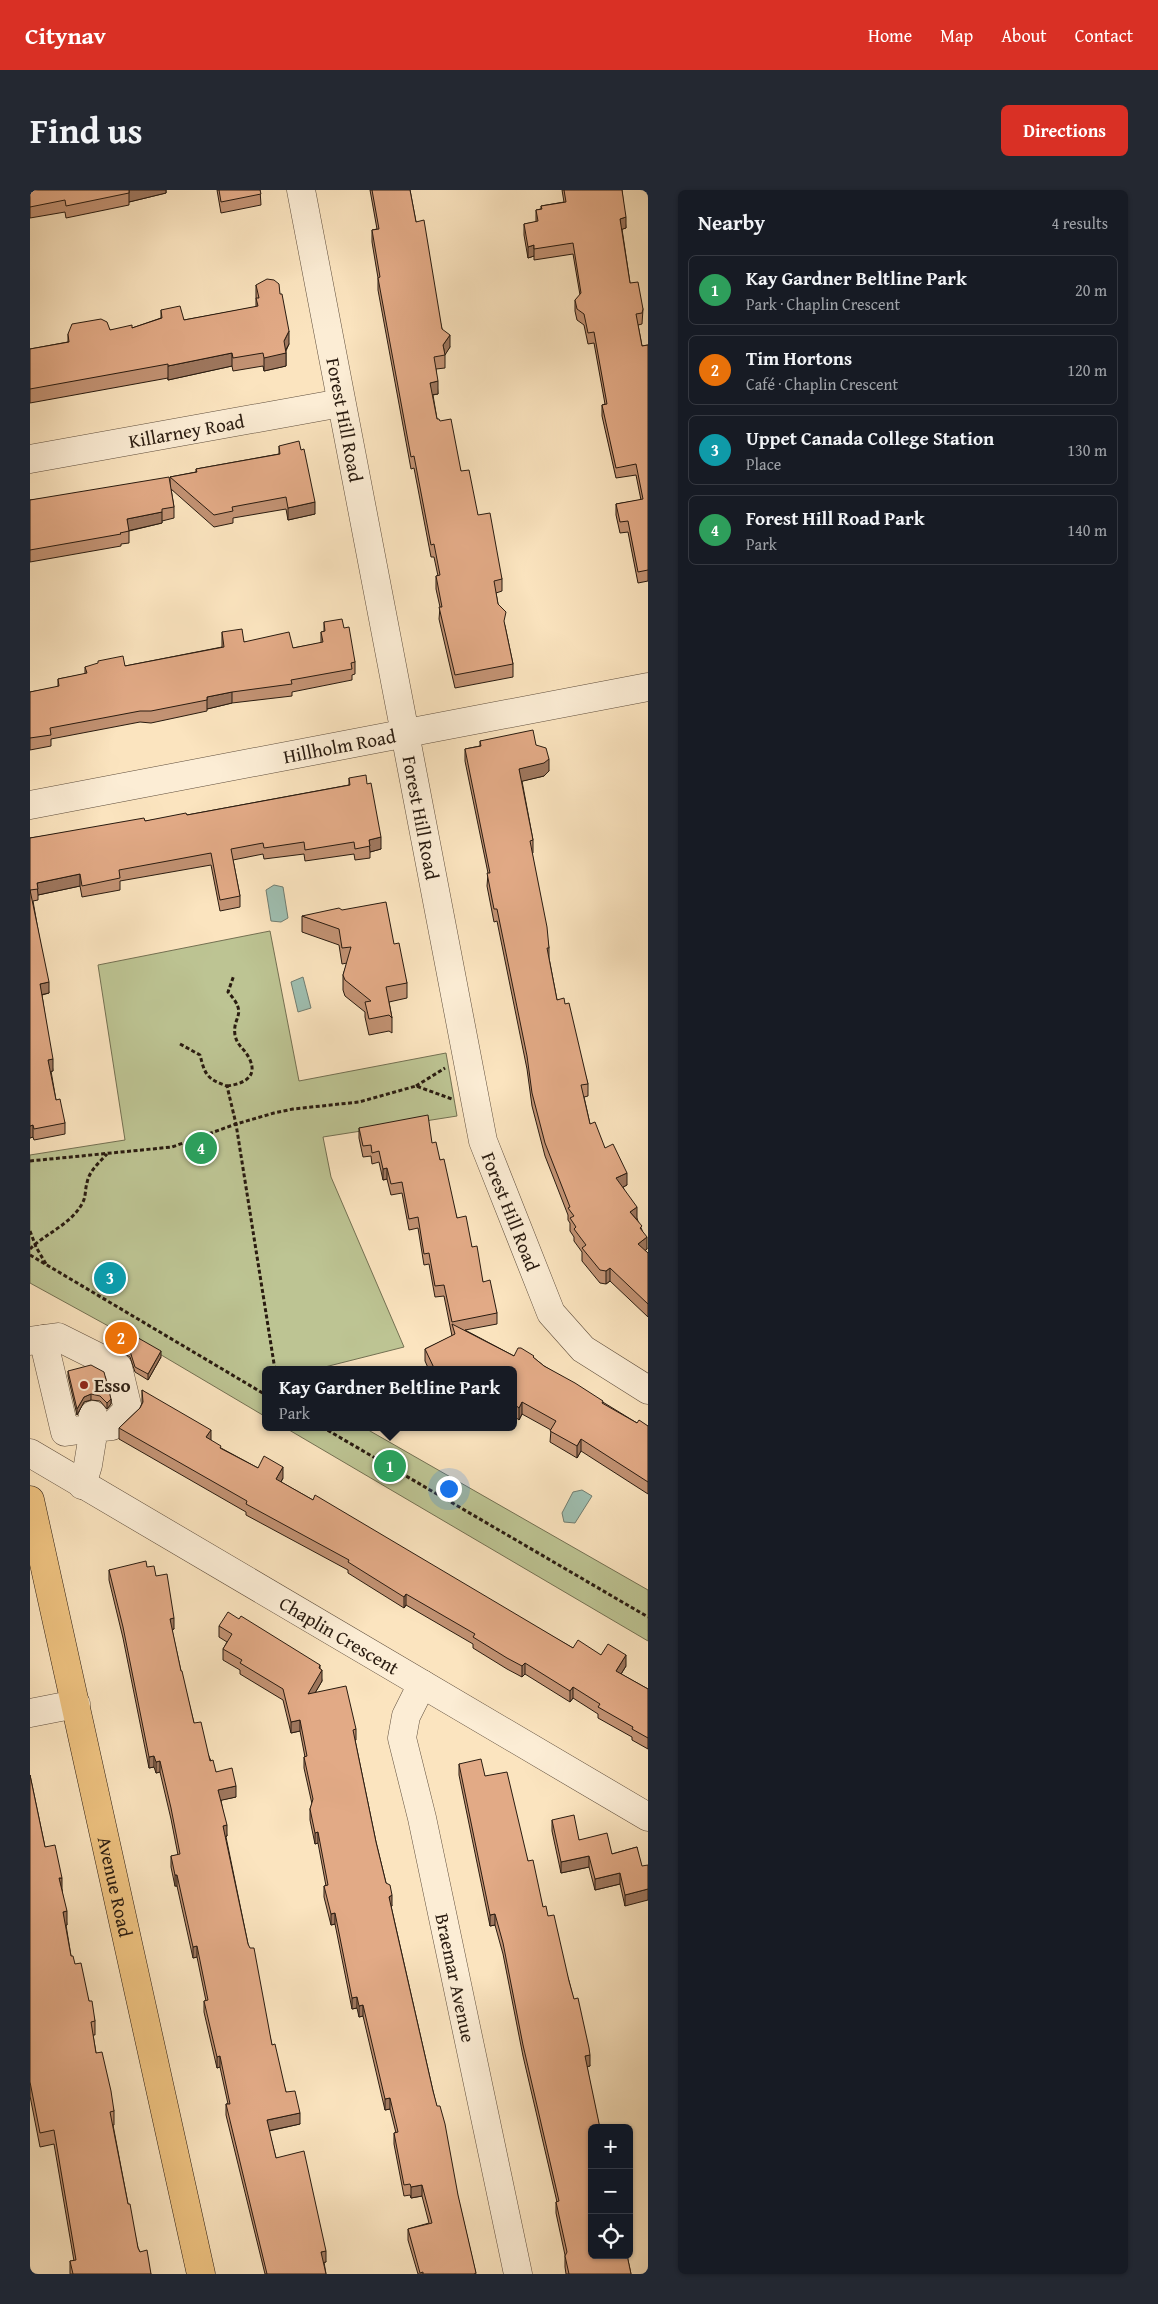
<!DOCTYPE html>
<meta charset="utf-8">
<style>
body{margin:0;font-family:"Gentium Book Plus",serif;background:#242831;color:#f1f3f6}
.controls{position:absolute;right:15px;bottom:15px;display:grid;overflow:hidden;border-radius:8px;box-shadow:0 1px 4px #0004}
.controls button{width:45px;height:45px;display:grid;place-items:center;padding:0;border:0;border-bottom:1px solid #363941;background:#171b24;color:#f1f3f6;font:25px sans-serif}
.you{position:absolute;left:418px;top:1298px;width:18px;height:18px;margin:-12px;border:4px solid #fff;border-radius:50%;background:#1a73e8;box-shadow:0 0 0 8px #1a73e833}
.badge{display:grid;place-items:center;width:32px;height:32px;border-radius:50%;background:#d93025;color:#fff;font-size:16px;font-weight:700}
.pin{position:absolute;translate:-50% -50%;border:2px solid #fff;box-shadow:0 1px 5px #0006}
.popup{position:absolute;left:232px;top:1176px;width:255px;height:65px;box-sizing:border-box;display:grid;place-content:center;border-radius:8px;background:#171b24;filter:drop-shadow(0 1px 4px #0005);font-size:16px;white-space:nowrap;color:#9ea1a6}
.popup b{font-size:19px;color:#f1f3f6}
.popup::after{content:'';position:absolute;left:50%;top:100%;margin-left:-10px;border:10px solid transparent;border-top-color:#171b24}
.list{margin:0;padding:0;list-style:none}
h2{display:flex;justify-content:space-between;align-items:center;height:65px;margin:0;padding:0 20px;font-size:21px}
h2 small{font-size:16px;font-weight:400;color:#9ea1a6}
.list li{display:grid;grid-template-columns:32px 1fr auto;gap:15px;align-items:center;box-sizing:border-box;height:70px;margin:0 10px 10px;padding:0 10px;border:1px solid #363941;border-radius:8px}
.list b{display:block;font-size:19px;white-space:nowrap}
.list p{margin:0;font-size:16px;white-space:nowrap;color:#9ea1a6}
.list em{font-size:16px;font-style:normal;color:#9ea1a6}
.icon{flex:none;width:28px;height:28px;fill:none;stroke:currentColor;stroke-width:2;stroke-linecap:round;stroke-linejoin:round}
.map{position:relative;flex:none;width:618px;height:2084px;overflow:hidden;border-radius:8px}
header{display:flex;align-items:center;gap:30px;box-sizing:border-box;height:70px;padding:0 25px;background:#d93025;color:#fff}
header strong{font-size:24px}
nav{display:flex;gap:28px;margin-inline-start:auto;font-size:18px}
.intro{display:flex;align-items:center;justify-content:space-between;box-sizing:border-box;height:120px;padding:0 30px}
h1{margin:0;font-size:35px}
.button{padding:12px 22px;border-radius:8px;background:#d93025;color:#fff;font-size:18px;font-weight:700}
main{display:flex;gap:30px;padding:0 30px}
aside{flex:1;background:#171b24;border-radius:8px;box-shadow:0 1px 4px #0004}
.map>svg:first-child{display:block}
</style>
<header>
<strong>Citynav</strong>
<nav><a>Home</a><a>Map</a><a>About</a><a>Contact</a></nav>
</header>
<div class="intro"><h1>Find us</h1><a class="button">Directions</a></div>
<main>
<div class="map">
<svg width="618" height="2084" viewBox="0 0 618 2084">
<rect width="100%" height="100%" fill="#fbe4bf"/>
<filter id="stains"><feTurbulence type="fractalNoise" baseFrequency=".004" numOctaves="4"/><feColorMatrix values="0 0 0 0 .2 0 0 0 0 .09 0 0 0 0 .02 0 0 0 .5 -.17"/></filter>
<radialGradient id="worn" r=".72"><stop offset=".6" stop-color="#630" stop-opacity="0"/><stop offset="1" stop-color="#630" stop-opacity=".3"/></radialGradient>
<g fill="#bdc493" stroke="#737052">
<path d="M240,741L269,891L416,863L427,926L293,947L301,987L374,1157L283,1180H236V1227L133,1166L0,1093V965L95,950L68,775Z"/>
<path d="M254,1237H333L618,1400V1451Z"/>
</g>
<g fill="#9fbfb1" stroke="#707d71">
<path d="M244,695L253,697L258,728L251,732L241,731L236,700Z"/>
<path d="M273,787L281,818L268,822L261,792Z"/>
<path d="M552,1300L562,1306L545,1333L534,1332L532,1323L543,1302Z"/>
</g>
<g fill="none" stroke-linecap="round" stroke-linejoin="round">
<defs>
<g id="minor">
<path id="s1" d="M271,0L453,951L521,1123L553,1159L618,1200"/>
<path id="s2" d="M0,269L311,213"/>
<path id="s3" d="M0,615L618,497"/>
<path d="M13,1149L35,1242L64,1238L63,1225"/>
<path d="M0,1151L28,1147L88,1177L98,1219L82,1236L64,1238L58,1275L52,1295"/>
<path id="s4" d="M0,1263L618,1627"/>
<path id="s5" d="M392,1494L376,1526L372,1548L392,1628L488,2084"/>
<path d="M0,1523L46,1514"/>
</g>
<g id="major">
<path id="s6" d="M0,1310L171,2084"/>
</g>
</defs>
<use href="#minor" stroke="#5e4d3c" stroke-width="29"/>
<use href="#major" stroke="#291b10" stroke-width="29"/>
<g stroke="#291b10" stroke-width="3" stroke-dasharray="4 2.5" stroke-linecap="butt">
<path d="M150,854L170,865C175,885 177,889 197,896L206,934L245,1180"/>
<path d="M197,896C213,894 229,887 219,868C215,859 207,856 205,845C202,826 219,825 198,802L204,785"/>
<path d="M386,896L415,878"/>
<path d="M0,971L142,957L206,934L244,923L263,919L329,912L386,896L422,909"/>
<path d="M0,1041L6,1057L16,1074"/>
<path d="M0,1059C16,1043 42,1034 53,1012C56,1006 55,999 57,993C59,981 69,973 77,964"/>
<path d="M0,1065L236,1205"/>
<path d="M292,1237L618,1427"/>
</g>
<use href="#minor" stroke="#fcedd5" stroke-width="28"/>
<use href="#major" stroke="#eec280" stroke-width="28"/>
</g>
<g fill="#c29273" stroke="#291b10">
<path d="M0,0H136V3L99,12V15L36,28L35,22L0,28Z"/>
<path d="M187,0H230L231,15L191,23Z"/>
<path d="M340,0H380L386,32L412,139L420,157L415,164V178L406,179L408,204L403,205L407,229L410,231L431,281L472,389V401L466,403L468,414L475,436L483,474V487L425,498L409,429L410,417L406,399V386H408L404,367H401L384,278L381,279L348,100V88L342,52V40L347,39Z"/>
<path d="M532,0H592L596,38L592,39L600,93L613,119L612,134L608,135L612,156L618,155V391L608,393L598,342L590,343L586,325V314L611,310L606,285L586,288L572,226V215L575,214L564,153L558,154L554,135L547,130L545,121V110L550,105L543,64L504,70V66L498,68L494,45V34L506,32V20L511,19V16L534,12Z"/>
<path d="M226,95L259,154L256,161V176L234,181L233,176L203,181L202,176L138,190V188L0,213V159L38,152V144L102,138L131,128V120L154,130L226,117Z"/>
<path d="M249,256L285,324L258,330L256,319L203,328V333L184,337L141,299L144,317V328L132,331V333L99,341V353L91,354V356L0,372V310L140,296V287L166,282V279L249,264Z"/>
<path d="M294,432L314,438L325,472V484L322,485V490L262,502V506L202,513L177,519V521L121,533L110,532L21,549V556L0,560V502L28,497V489L55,484V477L95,476L192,457V442L214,452L263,458L291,453V442H294Z"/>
<path d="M450,551L506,555L519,581L514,586L492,591L503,650V663H502L519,758V768L527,810L535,814L558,894V906L554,907L560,934L575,958L597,995L593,997L612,1040L617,1059L615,1061L618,1063V1127L580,1091L576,1094L570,1093L552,1071V1062L544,1051V1047L540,1041V1033L538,1030V1025L515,966L502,916L497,879L467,731L464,732L457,696L458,683L435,571V559L450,556Z"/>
<path d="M319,588L351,659L340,662V668L325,670L324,664L275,671L274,664L234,669L233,664L203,670L210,706V717L190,721L181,675L90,691V700L52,707L50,696L8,705V710L3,711L19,803L12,805L23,881H21L26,910L35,933V944L4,950L3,947L0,948V648L157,625L319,595Z"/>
<path d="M272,726L364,754L377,793V808L359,812L362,828V843L359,841L339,845L335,827V822L315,806L313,800V785L317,773L312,774L309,755L272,742Z"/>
<path d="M329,938L402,953L410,970L427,1028L442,1057L453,1092L467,1123V1134L435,1140L484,1166L504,1168L514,1176L607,1233L618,1236V1304L551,1261L547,1268L520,1252L521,1240L492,1224L489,1230L484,1226V1180H399L395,1171V1159L422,1146L414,1106L405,1107L399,1074L394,1075L388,1038L379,1040L372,1003L361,1005L357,989L353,990L349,972L342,974L341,966L333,967L329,948Z"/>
<path d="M81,1150L131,1167L118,1190L105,1182L100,1167L81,1156Z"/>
<path d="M38,1181L81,1209V1214L77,1219L70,1211L61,1210L54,1212L47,1225L38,1186Z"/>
<path d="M112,1200L191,1258L228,1278L253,1288L251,1292L283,1310L543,1458L571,1465L596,1476L591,1484L618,1499V1559L602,1550V1547L568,1528V1524L543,1508L540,1512L495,1484L492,1487L477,1479L443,1458V1454L376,1415L374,1418L318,1383V1380L216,1325V1322L89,1249V1238L110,1218L112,1213Z"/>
<path d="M117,1377L126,1386L144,1439L142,1440L151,1481L164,1533L186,1582L206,1607L191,1610L197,1646L196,1647L218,1754L242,1855L256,1902L270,1934L239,1941L246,1968L296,2072H294L296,2084H235L196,1925V1914H198L190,1877L187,1878L174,1822V1811H176L167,1767L163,1768L147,1696H145L141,1677V1666L148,1665L141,1629L130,1582L126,1583L124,1577L119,1578L93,1448L79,1390V1380Z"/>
<path d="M189,1436L290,1479L292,1491L285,1503L326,1539V1550H325L346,1652L356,1693L362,1716H361L403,1901L446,2084H388L378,2050V2039L399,2033L392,2006L381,2008L380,2005L374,2006L364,1954V1943H366L360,1919L355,1920L333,1826L329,1827L327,1818L322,1819L305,1734L301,1735L294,1707V1696H296L288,1653L285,1654L280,1630V1619L282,1614L274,1578V1567H275L270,1541L261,1543L253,1510L210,1484V1480L193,1470V1459L197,1452L189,1447Z"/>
<path d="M429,1574L455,1586L498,1671L513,1717L518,1726L539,1791L560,1876L557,1877L561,1898L601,2084H536L535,2077V2065L526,2023V2012H527L493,1866L473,1764L465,1735L460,1736L429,1585Z"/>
<path d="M0,1585L15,1657L32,1700L37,1735H36L41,1766L59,1811L65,1831V1845H63L66,1863L84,1921V1935H83L98,2014L108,2058L121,2084H40V2071H44L24,1954L10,1957L0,1906Z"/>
<path d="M522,1630L549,1650L582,1664L607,1657L595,1716L590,1694L565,1700L559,1677L531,1683L522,1641Z"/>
</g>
<g fill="#9e775e" stroke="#291b10">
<path d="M99,0H136V3L99,12Z"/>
<path d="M596,27V38L590,40V29Z"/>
<path d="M504,55V66L498,68V57Z"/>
<path d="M259,141V154L254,163H256V176L234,181V168L254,151Z"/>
<path d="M420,145V157L415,165L413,155Z"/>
<path d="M202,163V176L138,190V176Z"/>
<path d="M408,191V204L400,205V193Z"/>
<path d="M285,312V324L258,330V318Z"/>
<path d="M132,322V333L97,341V329Z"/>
<path d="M202,502V513L177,519V507Z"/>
<path d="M519,569V581L514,586L489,592V579Z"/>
<path d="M351,647V659L340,662L339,650Z"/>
<path d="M50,684V696L8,705L7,693Z"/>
<path d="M19,792V803L10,805V794Z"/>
<path d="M23,869V881L18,882V870Z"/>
<path d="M3,935V947L0,948V936Z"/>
<path d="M357,978V989L353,990V979Z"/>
<path d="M597,983V995L586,1001V988Z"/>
<path d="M607,1017V1030L600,1022Z"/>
<path d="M617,1047V1059L608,1066V1054Z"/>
<path d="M580,1078V1091L576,1094V1081Z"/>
<path d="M131,1161V1167L118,1190V1184Z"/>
<path d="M61,1204V1210L54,1212L47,1225V1219L54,1207Z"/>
<path d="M81,1209V1214L77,1219V1213Z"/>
<path d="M492,1212V1224L489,1230V1218Z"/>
<path d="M181,1240V1251L176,1247Z"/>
<path d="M551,1249V1261L547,1268V1256Z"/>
<path d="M253,1277V1288L246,1300V1289Z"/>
<path d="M376,1404V1415L374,1418V1407Z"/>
<path d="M144,1428V1439L140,1440V1429Z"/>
<path d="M596,1465V1476L586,1492V1481Z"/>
<path d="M495,1473V1484L492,1487V1476Z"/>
<path d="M290,1475V1483L292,1480V1491L278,1515V1504Z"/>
<path d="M543,1497V1508L540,1512V1501Z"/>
<path d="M270,1530V1541L261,1543V1532Z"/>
<path d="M124,1566V1577L119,1578V1567Z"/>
<path d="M130,1571V1582L126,1583V1572Z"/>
<path d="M206,1596V1607L188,1611V1600Z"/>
<path d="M197,1635V1646L193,1647V1636Z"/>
<path d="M288,1642V1653L285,1654V1643Z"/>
<path d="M559,1666V1677L531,1683V1672Z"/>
<path d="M590,1683V1694L565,1700V1689Z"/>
<rect x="145" y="1685" width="2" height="11"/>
<path d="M29,1688H32V1702Z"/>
<path d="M618,1699V1710L595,1716V1705Z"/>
<path d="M362,1705V1716L359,1718V1707Z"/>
<path d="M37,1721V1735L33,1736V1722Z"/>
<path d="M305,1723V1734L301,1735V1724Z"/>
<path d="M465,1724V1735L460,1736V1725Z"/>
<path d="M167,1756V1767L163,1768V1757Z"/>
<path d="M327,1807V1818L322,1819V1808Z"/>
<path d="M333,1815V1826L329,1827V1816Z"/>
<path d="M560,1865V1876L555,1877V1866Z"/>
<path d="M190,1866V1877L187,1878V1867Z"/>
<path d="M360,1908V1919L355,1920V1909Z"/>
<path d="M270,1923V1934L237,1941V1930Z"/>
<path d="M392,1995V2006L381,2008V1997Z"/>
<path d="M296,2061V2072L291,2073V2062Z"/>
</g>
<g fill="#e2aa86" stroke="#291b10">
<path d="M0,0H99V3L36,16L35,10L0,17Z"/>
<path d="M189,0H230L231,4L191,12Z"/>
<path d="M342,0H380L386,32L394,30L412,139L420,145L413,155L415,165L404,167L408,191L400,193L407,229H409L410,231L421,229L431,281L439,280L448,325L460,323L472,389L464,391L468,414L476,422L474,431L483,474L425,485L409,417H412L406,386L410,385L404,354L401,355L384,266L381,267L348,88L350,87L342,40L349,39Z"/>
<path d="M534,0H592L596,27L590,29L600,93L608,92L613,119L612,123L606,124L612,156L618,155V380L608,382L598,331L590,332L586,314L613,309L606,274L586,278L572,215L577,214L564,142L558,143L554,124L547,119L545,110L551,103L543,53L504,59V55L498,57L494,34L508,31L506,20L512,19L511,16L536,12Z"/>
<path d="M237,89L244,90L249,94L250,104H252L259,141L254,151L256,163L234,168L233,163L203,168L202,163L138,176V174L0,199V159L39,152L38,144L42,134L71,129L77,132L80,140L102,135V138L132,128L131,120L150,116L154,130L228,116L226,108H229L226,95Z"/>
<path d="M269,251L271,260L274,259L285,312L258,318L256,307L202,317L203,321L184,325L140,287L167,282L166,279L250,264L249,256Z"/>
<path d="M139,287L144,317L132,319V322L97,329L99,341L90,343L91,344L0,360V310Z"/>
<path d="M312,429L314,438L319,437L325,472L321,473L322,479L261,490L262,494L202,502L177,507V510L121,521H110L20,538L21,545L0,548V502L29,496L28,489L57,483L55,477L68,473V471L93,466L95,476L194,457L192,442L212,439L214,452L259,442L263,458L293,452L291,442L295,441L294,432Z"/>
<path d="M503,540L506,555L516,558L519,569L514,573L489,579L503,650L500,651L517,737L519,758H517L527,810L534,808L535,814L539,813L558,894L551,895L560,934L565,932L575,958L583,954L597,983L586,988L607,1017L600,1022L612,1036L610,1038L617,1047L608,1054L618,1063V1114L580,1078L576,1081L570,1080L552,1058L556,1055L544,1039L546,1037L540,1028L544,1026L538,1018L540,1017L515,953L502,903L497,866L467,719H464L457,683H460L435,559L451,556L450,551Z"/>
<path d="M336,585L337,594L341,593L351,647L339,650L340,656L325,659L324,652L275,660L274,652L234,658L233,653L201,659L210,706L190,710L181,663L89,680L90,688L52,696L50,684L7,693L8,699L0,700L19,792L10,794L23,869L18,870L26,910L30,909L35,933L4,939L3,935L0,936V648L114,628L115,631L156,623L157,625L320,595L319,588Z"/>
<path d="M356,712L364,754L369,753L377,793L356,797L362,828L359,825L339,829L335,812L341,811L315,790L313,785L321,757L312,758L309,739L272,726L309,718L312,720Z"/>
<path d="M398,925L402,953L406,952L410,970L414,969L427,1028L436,1026L442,1057L447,1056L453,1092L460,1090L467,1123L422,1132L414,1095L405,1096L399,1063L394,1064L388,1027L379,1029L372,992L361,994L357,978L353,979L349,961L342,963L341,955L333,956L329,938Z"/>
<path d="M422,1134L484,1166L488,1158H491L504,1166L503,1167L514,1176L545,1193L573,1211L572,1213L607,1233L609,1230L618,1236V1292L551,1249L547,1256L520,1241L526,1231L492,1212L489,1218L484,1214V1180H405L395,1159L425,1144Z"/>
<path d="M89,1137L131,1161L118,1184L105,1177L100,1161L81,1150Z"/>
<path d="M61,1175L74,1182L81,1209L77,1213L70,1206L61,1204L54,1207L47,1219L38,1181Z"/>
<path d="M112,1200L181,1240L176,1247L191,1256L190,1258L228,1278L234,1266L253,1277L246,1289L283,1310L285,1305L543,1458L548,1450L571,1465L578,1454L596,1465L586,1481L618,1499V1548L602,1539L603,1537L568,1517L570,1514L543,1497L540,1501L495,1473L492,1476L477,1468L443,1447L445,1444L376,1404L374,1407L318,1372L319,1370L216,1314L217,1311L89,1238L110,1218L113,1212Z"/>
<path d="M116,1371L117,1377L124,1376L126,1386L137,1384L144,1428L140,1429L151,1481H152L164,1533L171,1532L180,1571L183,1570L186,1582L202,1578L206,1596L188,1600L197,1635L193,1636L218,1754L220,1758H224L242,1855L245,1854L256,1902L265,1901L270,1923L237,1930L246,1968L274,1961L296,2061L291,2062L296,2084H237L196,1914H200L190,1866L187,1867L174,1811L178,1810L167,1756L163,1757L147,1685H145L141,1666L150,1664L141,1618L130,1571L126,1572L124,1566L119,1567L93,1437L79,1380Z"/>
<path d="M198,1422L209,1429L211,1426L290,1475L289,1478L292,1480L278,1504L316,1496L326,1539L323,1540L346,1652L356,1693L360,1695L362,1705L359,1707L365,1734L403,1901L407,1916H410L415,1934L428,2005L446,2083L444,2084H393V2082L390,2083L378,2039L402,2033L392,1995L381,1997L380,1994L374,1995L364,1943L368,1942L360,1908L355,1909L333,1815L329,1816L327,1807L322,1808L305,1723L301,1724L294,1696L298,1695L288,1642L285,1643L280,1619L283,1609L274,1567L277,1566L270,1530L261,1532L253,1499L210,1473L212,1470L193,1459L202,1444L189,1436Z"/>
<path d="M451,1569L455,1586L477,1582L498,1671L503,1670L513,1717L516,1716L518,1726L524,1725L539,1791L544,1809L548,1808L559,1858L560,1865L555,1866L570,1938H562V2065H597L601,2084H539L535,2066L537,2062L526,2012L529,2011L493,1855L473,1753L465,1724L460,1725L429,1574Z"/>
<path d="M0,1585L15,1657L25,1655L32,1688H29L37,1721L33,1722L41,1766H43L45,1774L51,1773L59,1811H62L65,1831L61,1832L66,1863L72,1862L81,1901L84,1921L80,1922L98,2014H100L108,2058L110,2062L117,2060L121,2084H43L40,2071L46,2070L24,1940L10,1943L0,1892Z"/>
<path d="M544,1625L549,1650L577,1643L582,1664L607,1657L612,1676L618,1675V1699L595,1705L590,1683L565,1689L559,1666L531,1672L522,1630Z"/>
</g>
<circle fill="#8f2418" stroke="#fcedd5" stroke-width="2" cx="54" cy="1195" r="5"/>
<g text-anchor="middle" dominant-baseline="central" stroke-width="4.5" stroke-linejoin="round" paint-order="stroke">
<g font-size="19" fill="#291b10" stroke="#fcedd5">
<text stroke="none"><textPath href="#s1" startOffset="234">Forest Hill Road</textPath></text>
<text stroke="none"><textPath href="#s2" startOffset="159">Killarney Road</textPath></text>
<text stroke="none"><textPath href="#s3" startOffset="315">Hillholm Road</textPath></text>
<text stroke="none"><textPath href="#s1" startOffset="639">Forest Hill Road</textPath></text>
<text stroke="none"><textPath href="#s1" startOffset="1044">Forest Hill Road</textPath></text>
<text stroke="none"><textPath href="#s4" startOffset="359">Chaplin Crescent</textPath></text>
<text stroke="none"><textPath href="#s6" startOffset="396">Avenue Road</textPath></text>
<text stroke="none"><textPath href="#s5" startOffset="304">Braemar Avenue</textPath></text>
</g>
<g font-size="19" font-weight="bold" fill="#291b10" stroke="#fcedd5" text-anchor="start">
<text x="64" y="1195">Esso</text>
</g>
</g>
<rect width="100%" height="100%" filter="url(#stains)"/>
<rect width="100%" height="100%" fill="url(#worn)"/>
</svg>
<div class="controls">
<button>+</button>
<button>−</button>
<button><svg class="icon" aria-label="locate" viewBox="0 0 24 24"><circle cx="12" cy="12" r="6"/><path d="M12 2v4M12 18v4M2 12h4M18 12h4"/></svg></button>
</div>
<div class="you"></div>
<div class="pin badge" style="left:360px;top:1276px;background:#2e9e5b">1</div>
<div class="popup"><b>Kay Gardner Beltline Park</b>Park</div>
<div class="pin badge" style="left:91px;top:1148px;background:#e8710a">2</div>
<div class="pin badge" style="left:80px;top:1088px;background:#0f9aa8">3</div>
<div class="pin badge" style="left:171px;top:958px;background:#2e9e5b">4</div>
</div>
<aside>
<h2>Nearby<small>4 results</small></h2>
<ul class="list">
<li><span class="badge" style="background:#2e9e5b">1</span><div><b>Kay Gardner Beltline Park</b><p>Park · Chaplin Crescent</p></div><em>20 m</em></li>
<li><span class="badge" style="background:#e8710a">2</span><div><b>Tim Hortons</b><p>Café · Chaplin Crescent</p></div><em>120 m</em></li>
<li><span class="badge" style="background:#0f9aa8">3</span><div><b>Uppet Canada College Station</b><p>Place</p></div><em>130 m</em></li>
<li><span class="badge" style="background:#2e9e5b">4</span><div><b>Forest Hill Road Park</b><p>Park</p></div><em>140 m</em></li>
</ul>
</aside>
</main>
